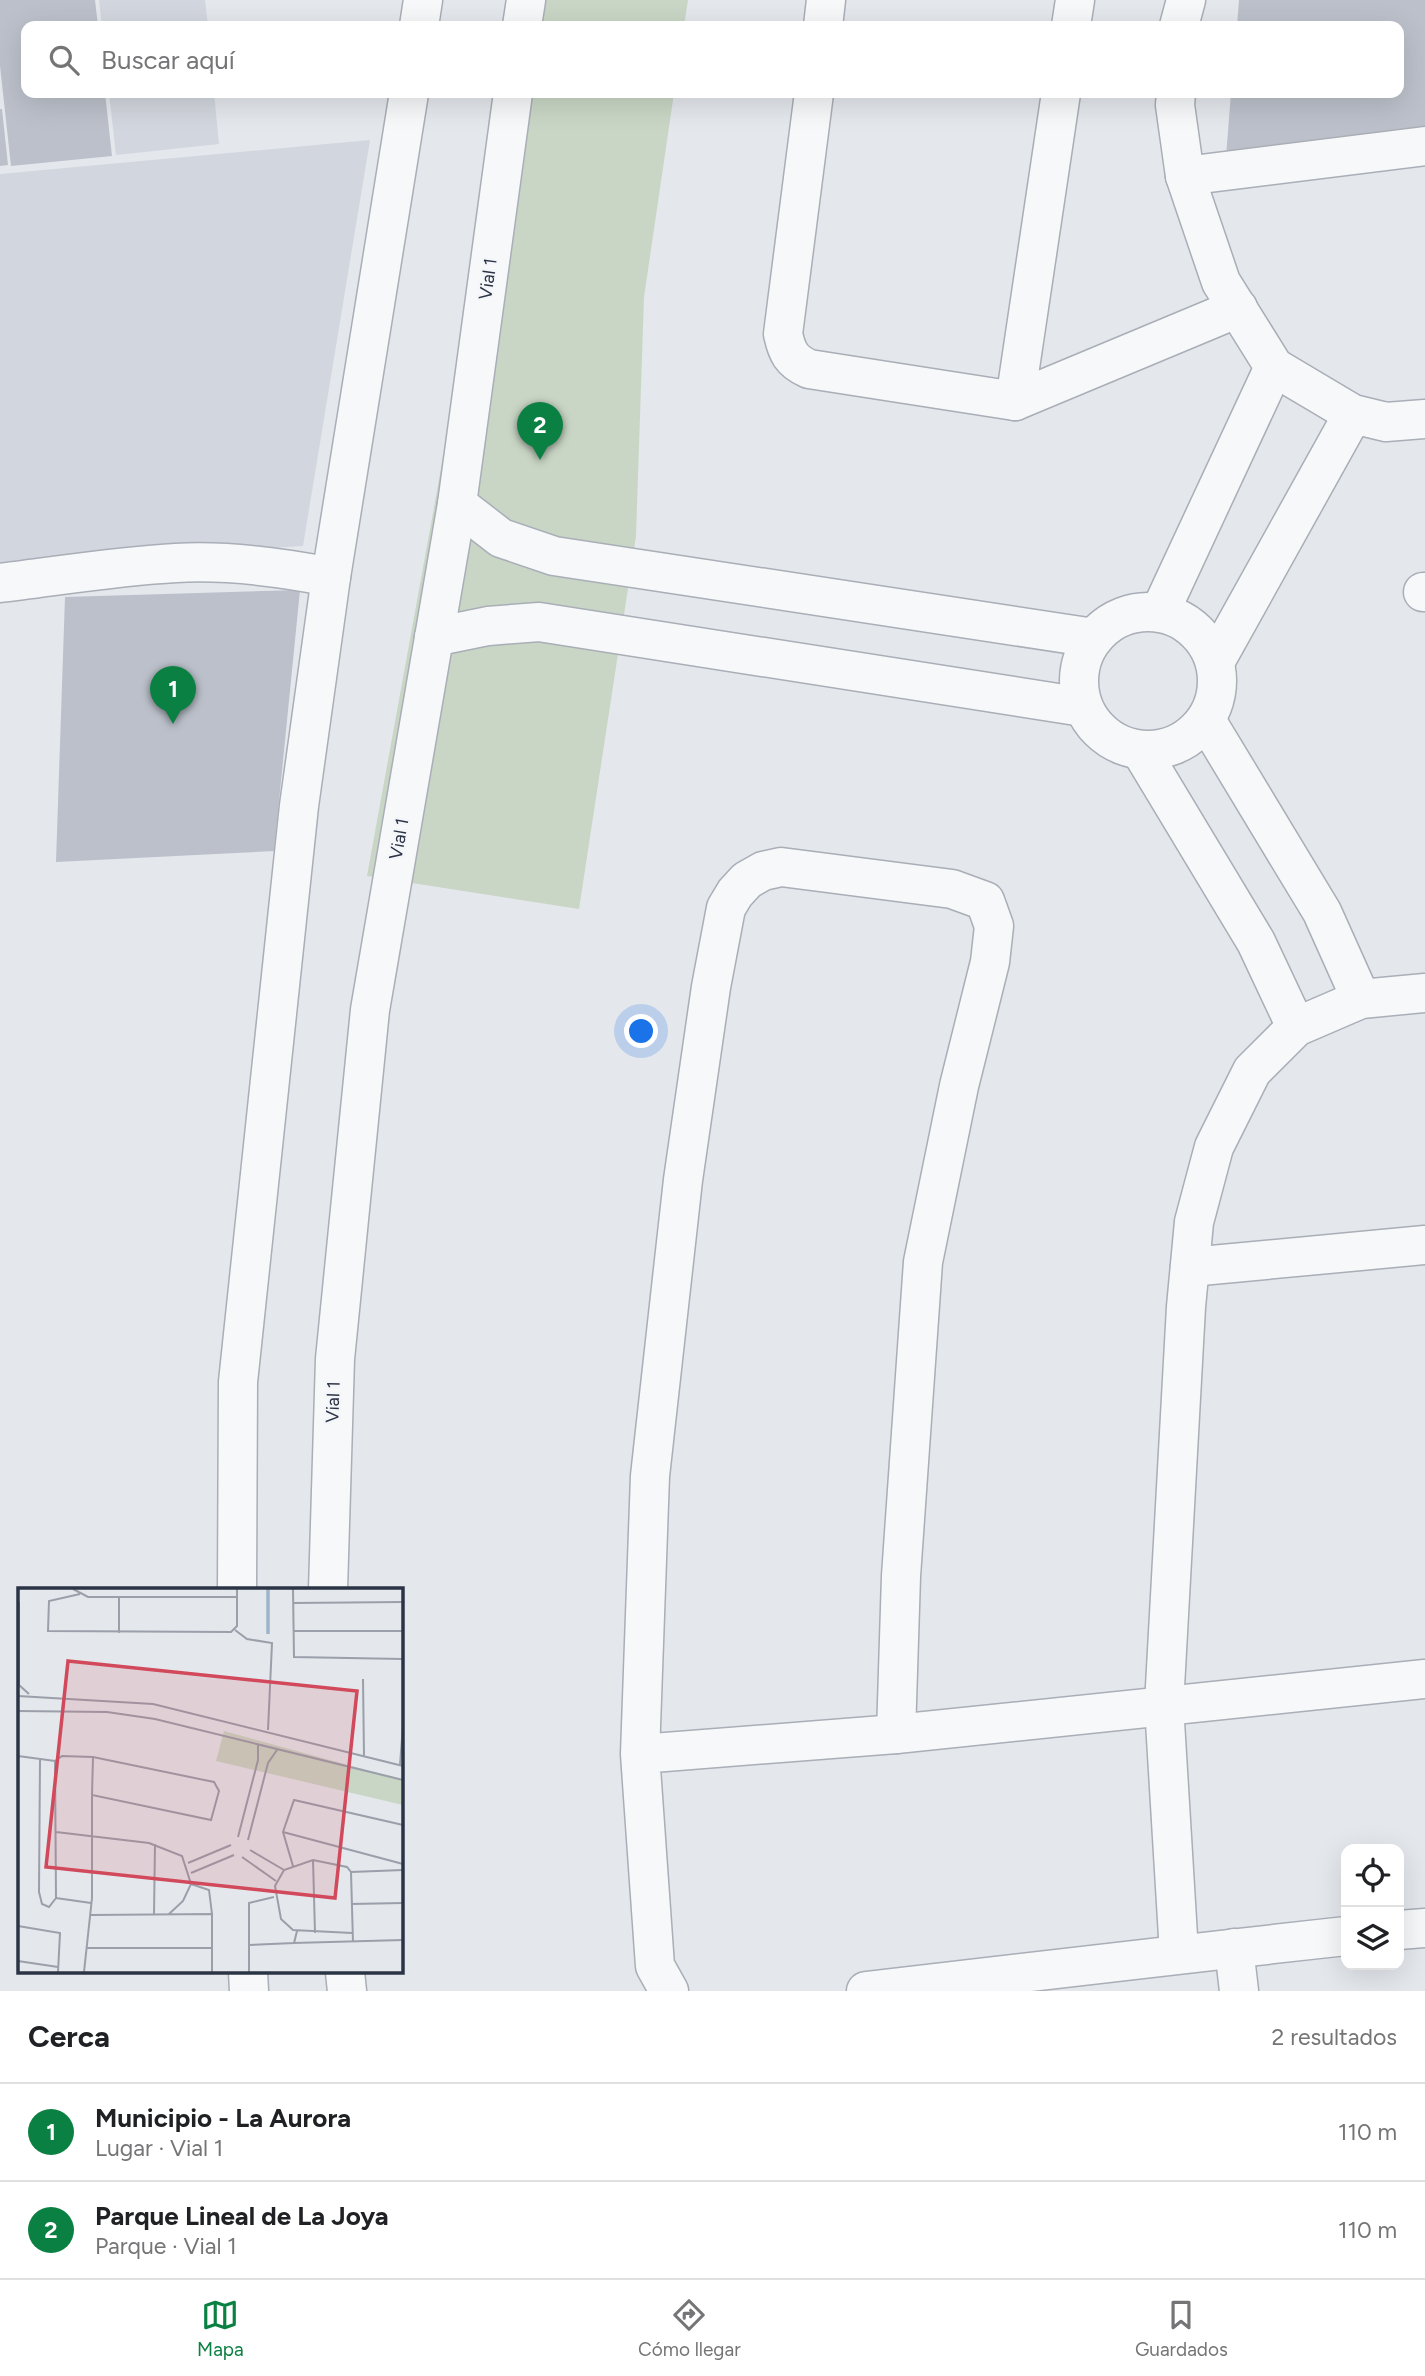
<!DOCTYPE html>
<html lang="es">
<meta charset="utf-8">
<style>
body{margin:0;font-family:Figtree,sans-serif;background:#f6f6f6;color:#202124}
.controls{position:absolute;right:21px;bottom:21px;display:grid;overflow:hidden;border-radius:14px;box-shadow:0 7px 28px #0002}
.controls button{width:63px;height:63px;display:grid;place-items:center;padding:0;border:0;border-bottom:2px solid #e0e0e0;background:#fff;color:#202124;font:35px sans-serif}
.you{position:absolute;left:642px;top:1032px;width:24px;height:24px;margin:-18px;border:5px solid #fff;border-radius:50%;background:#1a73e8;box-shadow:0 0 0 10px #1a73e833}
.badge{display:grid;place-items:center;width:46px;height:46px;border-radius:50%;background:#0b8043;color:#fff;font-size:23px;font-weight:700}
.pin{position:absolute;translate:-50% -58px;filter:drop-shadow(0 2px 4px #0008)}
.pin::after{content:'';position:absolute;top:37px;width:24px;height:21px;background:inherit;clip-path:polygon(0 0,100% 0,50% 100%)}
.list{margin:0;padding:0;list-style:none}
h2{display:flex;justify-content:space-between;align-items:center;height:91px;margin:0;padding:0 28px;font-size:30px}
h2 small{font-size:23px;font-weight:400;color:#757577}
.list li{display:grid;grid-template-columns:46px 1fr auto;gap:21px;align-items:center;box-sizing:border-box;height:98px;padding:0 28px;border-top:2px solid #e0e0e0}
.list b{display:block;font-size:26px;white-space:nowrap}
.list p{margin:0;font-size:23px;white-space:nowrap;color:#757577}
.list em{font-size:23px;font-style:normal;color:#757577}
.icon{flex:none;width:38px;height:38px;fill:none;stroke:currentColor;stroke-width:2;stroke-linecap:round;stroke-linejoin:round}
.map{position:relative;flex:none;width:1425px;height:1991px;overflow:hidden}
.search{position:absolute;background:#fff;box-shadow:0 7px 28px #0002;left:21px;right:21px;top:21px;height:77px;display:flex;align-items:center;gap:18px;box-sizing:border-box;padding:0 24px;border-radius:14px;color:#757577;font-size:26px}
.sheet{height:287px;background:#fff}
nav{display:flex;justify-content:space-around;align-items:center;box-sizing:border-box;height:98px;border-top:2px solid #e0e0e0;background:#fff;font-size:19px;color:#757577}
nav a{display:grid;justify-items:center;gap:4px}
nav .on{color:#0b8043}
.map>svg:first-child{display:block}
</style>
<div class="map">
<svg width="1425" height="1991" viewBox="0 0 1425 1991">
<rect width="100%" height="100%" fill="#e4e7ec"/>
<g fill="#d2d6de">
<path d="M99,0H205L208,26H102Z"/>
<path d="M109,93H214L219,144L116,155Z"/>
<path d="M370,140L303,546L0,565V174Z"/>
</g>
<g fill="#c9d6c5">
<path d="M520,0H688L684,26H516Z"/>
<path d="M507,93H674L644,297L636,536L579,909L367,876L494,177Z"/>
</g>
<g fill="#bbc0ca">
<path d="M0,0H95L98,26H26V93H105L112,156L11,166L0,66Z"/>
<path d="M1239,0H1425V142L1225,169L1231,93H1399V26H1237Z"/>
<path d="M0,109H2L8,165L0,166Z"/>
<path d="M300,590L274,851L56,862L65,597Z"/>
</g>
<g fill="none" stroke-linecap="round" stroke-linejoin="round">
<defs>
<g id="minor">
<path d="M419,26L423,0"/>
<path d="M522,26L526,0"/>
<path d="M823,26L826,0"/>
<path d="M1071,26L1075,0"/>
<path d="M1179,26L1186,0"/>
<path d="M814,93L783,334C787,352 791,361 809,369L1015,401L1238,308"/>
<path d="M1176,93L1175,105L1185,176L1221,282L1274,367L1353,414L1386,422L1425,419"/>
<path d="M1185,176L1425,146"/>
<path d="M1015,401L1061,93"/>
<path d="M457,504L501,538L554,556L1094,638"/>
<path d="M0,583C58,576 118,566 176,563C228,560 280,567 331,577"/>
<path d="M1423,592H1425"/>
<path d="M1160,612L1274,367"/>
<circle cx="1148" cy="681" r="69"/>
<path d="M434,637L488,626L539,622L1083,707"/>
<path d="M1215,662L1353,414"/>
<path d="M1206,720L1322,912L1361,999"/>
<path d="M1141,751L1256,942L1296,1027"/>
<path d="M1190,1267L1425,1245"/>
<path d="M237,1590L238,1382L299,806L331,577L409,93"/>
<path d="M328,1590L335,1359L370,1010L457,504L513,93"/>
<path d="M896,1734L1425,1679"/>
<path d="M640,1754L896,1734L901,1576L923,1262L959,1086L990,962L994,926L985,901L952,889L781,867L763,871L747,880L735,893L726,908L711,987L683,1180L650,1476L640,1754L655,1966L669,1991"/>
<path d="M1399,1930L1425,1928"/>
<path d="M1234,1948L1239,1991"/>
<path d="M1179,1953L1164,1705L1186,1307L1194,1222L1214,1147L1252,1071L1296,1027L1361,999L1425,993"/>
<path d="M248,1972L249,1991"/>
<path d="M345,1972L347,1991"/>
<path d="M866,1991C1027,1974 1186,1953 1346,1936"/>
</g>
</defs>
<use href="#minor" stroke="#a9aeb7" stroke-width="41"/>
<use href="#minor" stroke="#f7f8fa" stroke-width="38"/>
</g>
<g text-anchor="middle" dominant-baseline="central" stroke-width="5" stroke-linejoin="round" paint-order="stroke">
<g font-size="18" fill="#2b3445" stroke="#f4f6f9">
<text transform="translate(488 279) rotate(-82)">Vial 1</text>
<text transform="translate(399 839) rotate(-80)">Vial 1</text>
<text transform="translate(333 1402) rotate(-88)">Vial 1</text>
</g>
</g>
<g transform="translate(18 1588)">
<rect width="385" height="385" fill="#e4e7ec"/>
<path d="M206,143L385,192V217L198,173Z" fill="#c9d6c5"/>
<path fill="none" stroke="#9fb4cc" stroke-width="3.5" d="M250,46V1"/>
<path fill="none" stroke="#9a9fa9" stroke-width="2" d="M55,1L70,9H219M275,1L276,69L385,71M62,6L31,13L30,43L213,44L219,38V1M101,9V45M1,14V97L11,106M275,15L385,14M217,42L229,51L254,55L250,142M275,43H385M345,91L346,168M0,108L135,116L385,178M0,123L89,124L137,131L385,192M0,168L37,173L44,168L75,169L196,194L201,203L193,232L74,207L75,169M22,172L21,304L24,316L31,319L38,310L37,173M382,177L385,137M38,244L131,255L164,268L173,296L165,313L151,326M265,244L385,276M220,249L240,172V156M230,252L250,175L259,162M232,262L266,282M224,269L258,293M295,272L297,345M170,275L213,257M275,278L265,244L276,212L385,237M333,284L385,282M173,285L216,267M173,296L191,302L194,326M256,309L231,315V357L276,355M38,310L73,315M333,316L385,315M136,326L137,256M73,327L194,326V384M0,338L42,345L40,384M279,343L276,355L385,352M334,345L275,342L263,331L257,298L266,282L295,272L329,279L333,284L335,354M69,360H194M0,373L40,379M66,384L74,310V207M231,384V357"/>
<path fill="#d1495b" fill-opacity="0.15" stroke="#d1495b" stroke-width="3.5" d="M50,73L339,103L317,310L28,279Z"/>
<rect width="385" height="385" fill="none" stroke="#2b3445" stroke-width="3.5"/>
</g>
</svg>
<div class="controls">
<button><svg class="icon" aria-label="locate" viewBox="0 0 24 24"><circle cx="12" cy="12" r="6"/><path d="M12 2v4M12 18v4M2 12h4M18 12h4"/></svg></button>
<button><svg class="icon" aria-label="layers" viewBox="0 0 24 24"><path d="M12 4l9 5-9 5-9-5zM3 14l9 5 9-5"/></svg></button>
</div>
<div class="you"></div>
<div class="pin badge" style="left:173px;top:724px">1</div>
<div class="pin badge" style="left:540px;top:460px">2</div>
<div class="search"><svg class="icon" aria-label="search" viewBox="0 0 24 24"><circle cx="10" cy="10" r="6"/><path d="M15 15l6 6"/></svg>Buscar aquí</div>
</div>
<section class="sheet">
<h2>Cerca<small>2 resultados</small></h2>
<ul class="list">
<li><span class="badge">1</span><div><b>Municipio - La Aurora</b><p>Lugar · Vial 1</p></div><em>110 m</em></li>
<li><span class="badge">2</span><div><b>Parque Lineal de La Joya</b><p>Parque · Vial 1</p></div><em>110 m</em></li>
</ul>
</section>
<nav>
<a class="on"><svg class="icon" aria-label="map" viewBox="0 0 24 24"><path d="M3 6l6-2 6 2 6-2v14l-6 2-6-2-6 2zM9 4v14M15 6v14"/></svg>Mapa</a>
<a><svg class="icon" aria-label="directions" viewBox="0 0 24 24"><path d="M12 3l9 9-9 9-9-9zM9 14v-3h6M13 9l2 2-2 2"/></svg>Cómo llegar</a>
<a><svg class="icon" aria-label="saved" viewBox="0 0 24 24"><path d="M7 4h10v16l-5-4-5 4z"/></svg>Guardados</a>
</nav>
